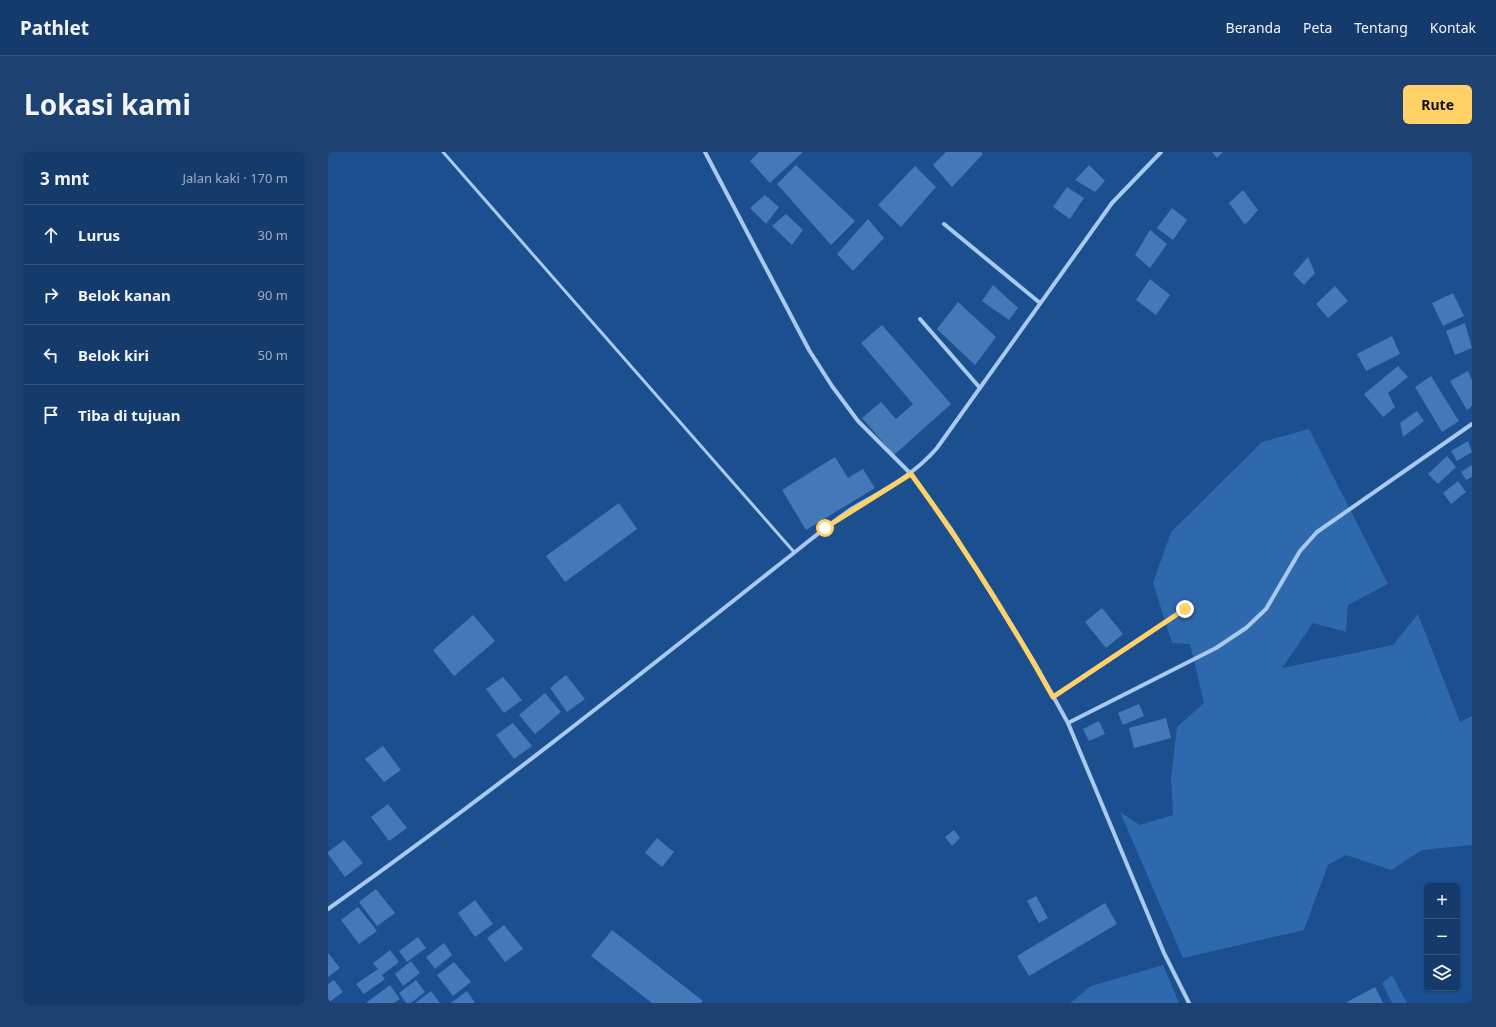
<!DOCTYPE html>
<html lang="id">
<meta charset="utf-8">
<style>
body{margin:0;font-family:"Noto Sans",sans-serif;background:#1d4271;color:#f1f3f6}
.controls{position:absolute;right:12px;bottom:12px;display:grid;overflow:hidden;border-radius:6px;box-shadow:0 1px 3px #0004}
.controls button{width:36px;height:36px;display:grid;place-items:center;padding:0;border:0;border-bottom:1px solid #33557e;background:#143b6b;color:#f1f3f6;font:20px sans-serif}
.stop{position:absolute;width:12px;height:12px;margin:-9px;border:3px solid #ffd166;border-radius:50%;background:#fff}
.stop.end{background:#ffd166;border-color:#fff;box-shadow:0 1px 4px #0008}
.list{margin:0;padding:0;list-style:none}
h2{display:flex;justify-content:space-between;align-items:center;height:52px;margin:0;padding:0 16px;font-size:17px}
h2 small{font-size:13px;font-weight:400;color:#9dadc1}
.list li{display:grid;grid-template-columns:26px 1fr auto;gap:12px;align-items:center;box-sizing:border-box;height:60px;padding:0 16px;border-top:1px solid #33557e}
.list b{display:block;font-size:15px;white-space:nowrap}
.list em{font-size:13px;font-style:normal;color:#9dadc1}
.icon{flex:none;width:22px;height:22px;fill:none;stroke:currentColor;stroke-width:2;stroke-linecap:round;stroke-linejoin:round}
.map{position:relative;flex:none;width:1144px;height:851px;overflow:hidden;border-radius:6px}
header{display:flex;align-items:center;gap:24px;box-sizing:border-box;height:56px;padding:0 20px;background:#143b6b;border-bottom:1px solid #33557e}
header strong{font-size:19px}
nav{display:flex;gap:22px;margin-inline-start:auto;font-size:14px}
.intro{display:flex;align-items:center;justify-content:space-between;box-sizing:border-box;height:96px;padding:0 24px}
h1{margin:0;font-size:28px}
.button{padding:10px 18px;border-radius:6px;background:#ffd166;color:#111;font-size:14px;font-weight:700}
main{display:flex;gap:24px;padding:0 24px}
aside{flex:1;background:#143b6b;border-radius:6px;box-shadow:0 1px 3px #0004}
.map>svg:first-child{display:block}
</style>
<header>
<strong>Pathlet</strong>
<nav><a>Beranda</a><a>Peta</a><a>Tentang</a><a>Kontak</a></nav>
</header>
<div class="intro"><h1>Lokasi kami</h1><a class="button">Rute</a></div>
<main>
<aside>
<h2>3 mnt<small>Jalan kaki · 170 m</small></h2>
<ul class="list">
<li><svg class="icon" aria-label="ahead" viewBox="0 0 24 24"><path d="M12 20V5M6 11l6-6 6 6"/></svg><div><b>Lurus</b></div><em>30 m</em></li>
<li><svg class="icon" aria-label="right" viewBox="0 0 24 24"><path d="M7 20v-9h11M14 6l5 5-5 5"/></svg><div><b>Belok kanan</b></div><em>90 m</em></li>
<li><svg class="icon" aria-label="left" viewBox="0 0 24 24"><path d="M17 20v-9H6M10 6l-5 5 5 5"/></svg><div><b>Belok kiri</b></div><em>50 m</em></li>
<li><svg class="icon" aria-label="arrive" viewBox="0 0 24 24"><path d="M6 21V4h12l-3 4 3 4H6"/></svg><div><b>Tiba di tujuan</b></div></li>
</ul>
</aside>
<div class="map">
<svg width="1144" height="851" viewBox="0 0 1144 851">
<rect width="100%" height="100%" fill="#1b4f8f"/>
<g fill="#2e69ad">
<path d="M981,277L1060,432L1020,453L1018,480L985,471L954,516L1065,493L1090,462L1132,570L1144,564V693L1094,698L1063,718L1018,703L1000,713L976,778L855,806L792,660L812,673L845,663L843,626L849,575L876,551L862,492L844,491L825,431L843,380L934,290Z"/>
<path d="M835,813L851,851H742L763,834Z"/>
<path d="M1064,823L1079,851H1064L1054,831Z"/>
</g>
<g fill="#4478b7">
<path d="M431,0H475L442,31L422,9Z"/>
<path d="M618,0H653L655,2L624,35L605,13Z"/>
<path d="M884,0H895L889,6Z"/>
<path d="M468,13L527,69L503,93L449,32Z"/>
<path d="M761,13L777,29L767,40L747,28Z"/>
<path d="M587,14L608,35L573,75L550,53Z"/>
<path d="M739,35L756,46L742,67L725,55Z"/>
<path d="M915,38L930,58L917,73L901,51Z"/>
<path d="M437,43L451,55L438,72L422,56Z"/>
<path d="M844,56L859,68L845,88L829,76Z"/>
<path d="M458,62L475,78L464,93L444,74Z"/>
<path d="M540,67L556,86L525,119L509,102Z"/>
<path d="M822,78L839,92L822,116L807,103Z"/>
<path d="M980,105L987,121L976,133L965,122Z"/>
<path d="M822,127L842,143L828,163L808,148Z"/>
<path d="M665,133L690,156L681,168L654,149Z"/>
<path d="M1007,134L1020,149L1000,166L988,152Z"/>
<path d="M1125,141L1136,164L1115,174L1104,151Z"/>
<path d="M630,150L668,185L647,213L609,177Z"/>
<path d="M1137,171L1144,196L1127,203L1118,179Z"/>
<path d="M554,173L623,252L566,303L534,266L553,250L568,267L585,252L533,191Z"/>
<path d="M1064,184L1072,202L1038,219L1029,202Z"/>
<path d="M1070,214L1080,225L1060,241L1067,255L1055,265L1036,242Z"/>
<path d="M1140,219L1144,228V254L1139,258L1122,229Z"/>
<path d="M1103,224L1131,269L1114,280L1087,235Z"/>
<path d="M1089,259L1096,269L1075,285L1072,271Z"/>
<path d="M1140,289L1144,300L1129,309L1123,299Z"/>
<path d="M1119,304L1128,315L1110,332L1100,322Z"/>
<path d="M507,305L520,326L535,317L547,336L478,378L454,338Z"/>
<path d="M1144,313V325L1138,328L1133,320Z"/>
<path d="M1130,329L1138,340L1123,352L1115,341Z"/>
<path d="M291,351L309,377L237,430L218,404Z"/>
<path d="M774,456L795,482L778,496L757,470Z"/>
<path d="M145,463L167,489L126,524L105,498Z"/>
<path d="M238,523L257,547L239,560L222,536Z"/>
<path d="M175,525L194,548L176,561L158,537Z"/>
<path d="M217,541L233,560L207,582L191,563Z"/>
<path d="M811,552L816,564L795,573L790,561Z"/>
<path d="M838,566L843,586L806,596L801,576Z"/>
<path d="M771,569L777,582L761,589L755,577Z"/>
<path d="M185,571L204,594L186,607L168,583Z"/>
<path d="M55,594L73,618L56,630L37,607Z"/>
<path d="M60,652L79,676L61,689L43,665Z"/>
<path d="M626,678L632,686L624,694L617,685Z"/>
<path d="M329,686L346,700L334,715L317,701Z"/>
<path d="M16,688L35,711L17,725L0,702V700Z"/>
<path d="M48,737L67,761L49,774L31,750Z"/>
<path d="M708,744L720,766L711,771L699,749Z"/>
<path d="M147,748L165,772L147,785L130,761Z"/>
<path d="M777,751L789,772L701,824L689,804Z"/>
<path d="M30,755L49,779L31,792L13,768Z"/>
<path d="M176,773L195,797L177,810L159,786Z"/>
<path d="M284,778L375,849L373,851H324L263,804Z"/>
<path d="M90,785L98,796L79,810L71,799Z"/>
<path d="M116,791L124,803L107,817L98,805Z"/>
<path d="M62,798L71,810L54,823L50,818L57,827L36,842L28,832L50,817L45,811Z"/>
<path d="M0,801L12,816L0,825Z"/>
<path d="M83,809L92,821L75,834L67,822Z"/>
<path d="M126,810L143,830L125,844L109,823Z"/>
<path d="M6,828L15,840L0,851V832Z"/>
<path d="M88,828L97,840L83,851H78L71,841Z"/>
<path d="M62,833L72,847L66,851H38Z"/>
<path d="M1047,835L1055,851H1020L1019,850Z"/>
<path d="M103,839L112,851H87Z"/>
<path d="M139,839L147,851H123Z"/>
</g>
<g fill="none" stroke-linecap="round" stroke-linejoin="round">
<path stroke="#a9c9ee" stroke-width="3" d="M115,0L466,400"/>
<g stroke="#a9c9ee" stroke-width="4">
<path d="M377,0L481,198L504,234L530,269L583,322L623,377L706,510L740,571L836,801L861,851"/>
<path d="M616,72L712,151"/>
<path d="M592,167L652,236"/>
<path d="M725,545L857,457"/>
<path d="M740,571L888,496L918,476L938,457L972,399L989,380L1144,272"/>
<path d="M0,757C160,644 313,522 467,400C486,385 505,369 525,356C556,338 586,323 609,296L784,51L833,0"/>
</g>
</g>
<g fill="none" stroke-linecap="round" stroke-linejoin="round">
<path stroke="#ffd166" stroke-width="5" d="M497,376L583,322C635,393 682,468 725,545L857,457"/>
</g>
</svg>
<div class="controls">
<button>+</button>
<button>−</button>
<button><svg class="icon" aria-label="layers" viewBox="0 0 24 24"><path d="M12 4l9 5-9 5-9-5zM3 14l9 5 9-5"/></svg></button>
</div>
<div class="stop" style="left:497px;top:376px"></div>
<div class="stop end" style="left:857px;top:457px"></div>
</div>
</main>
